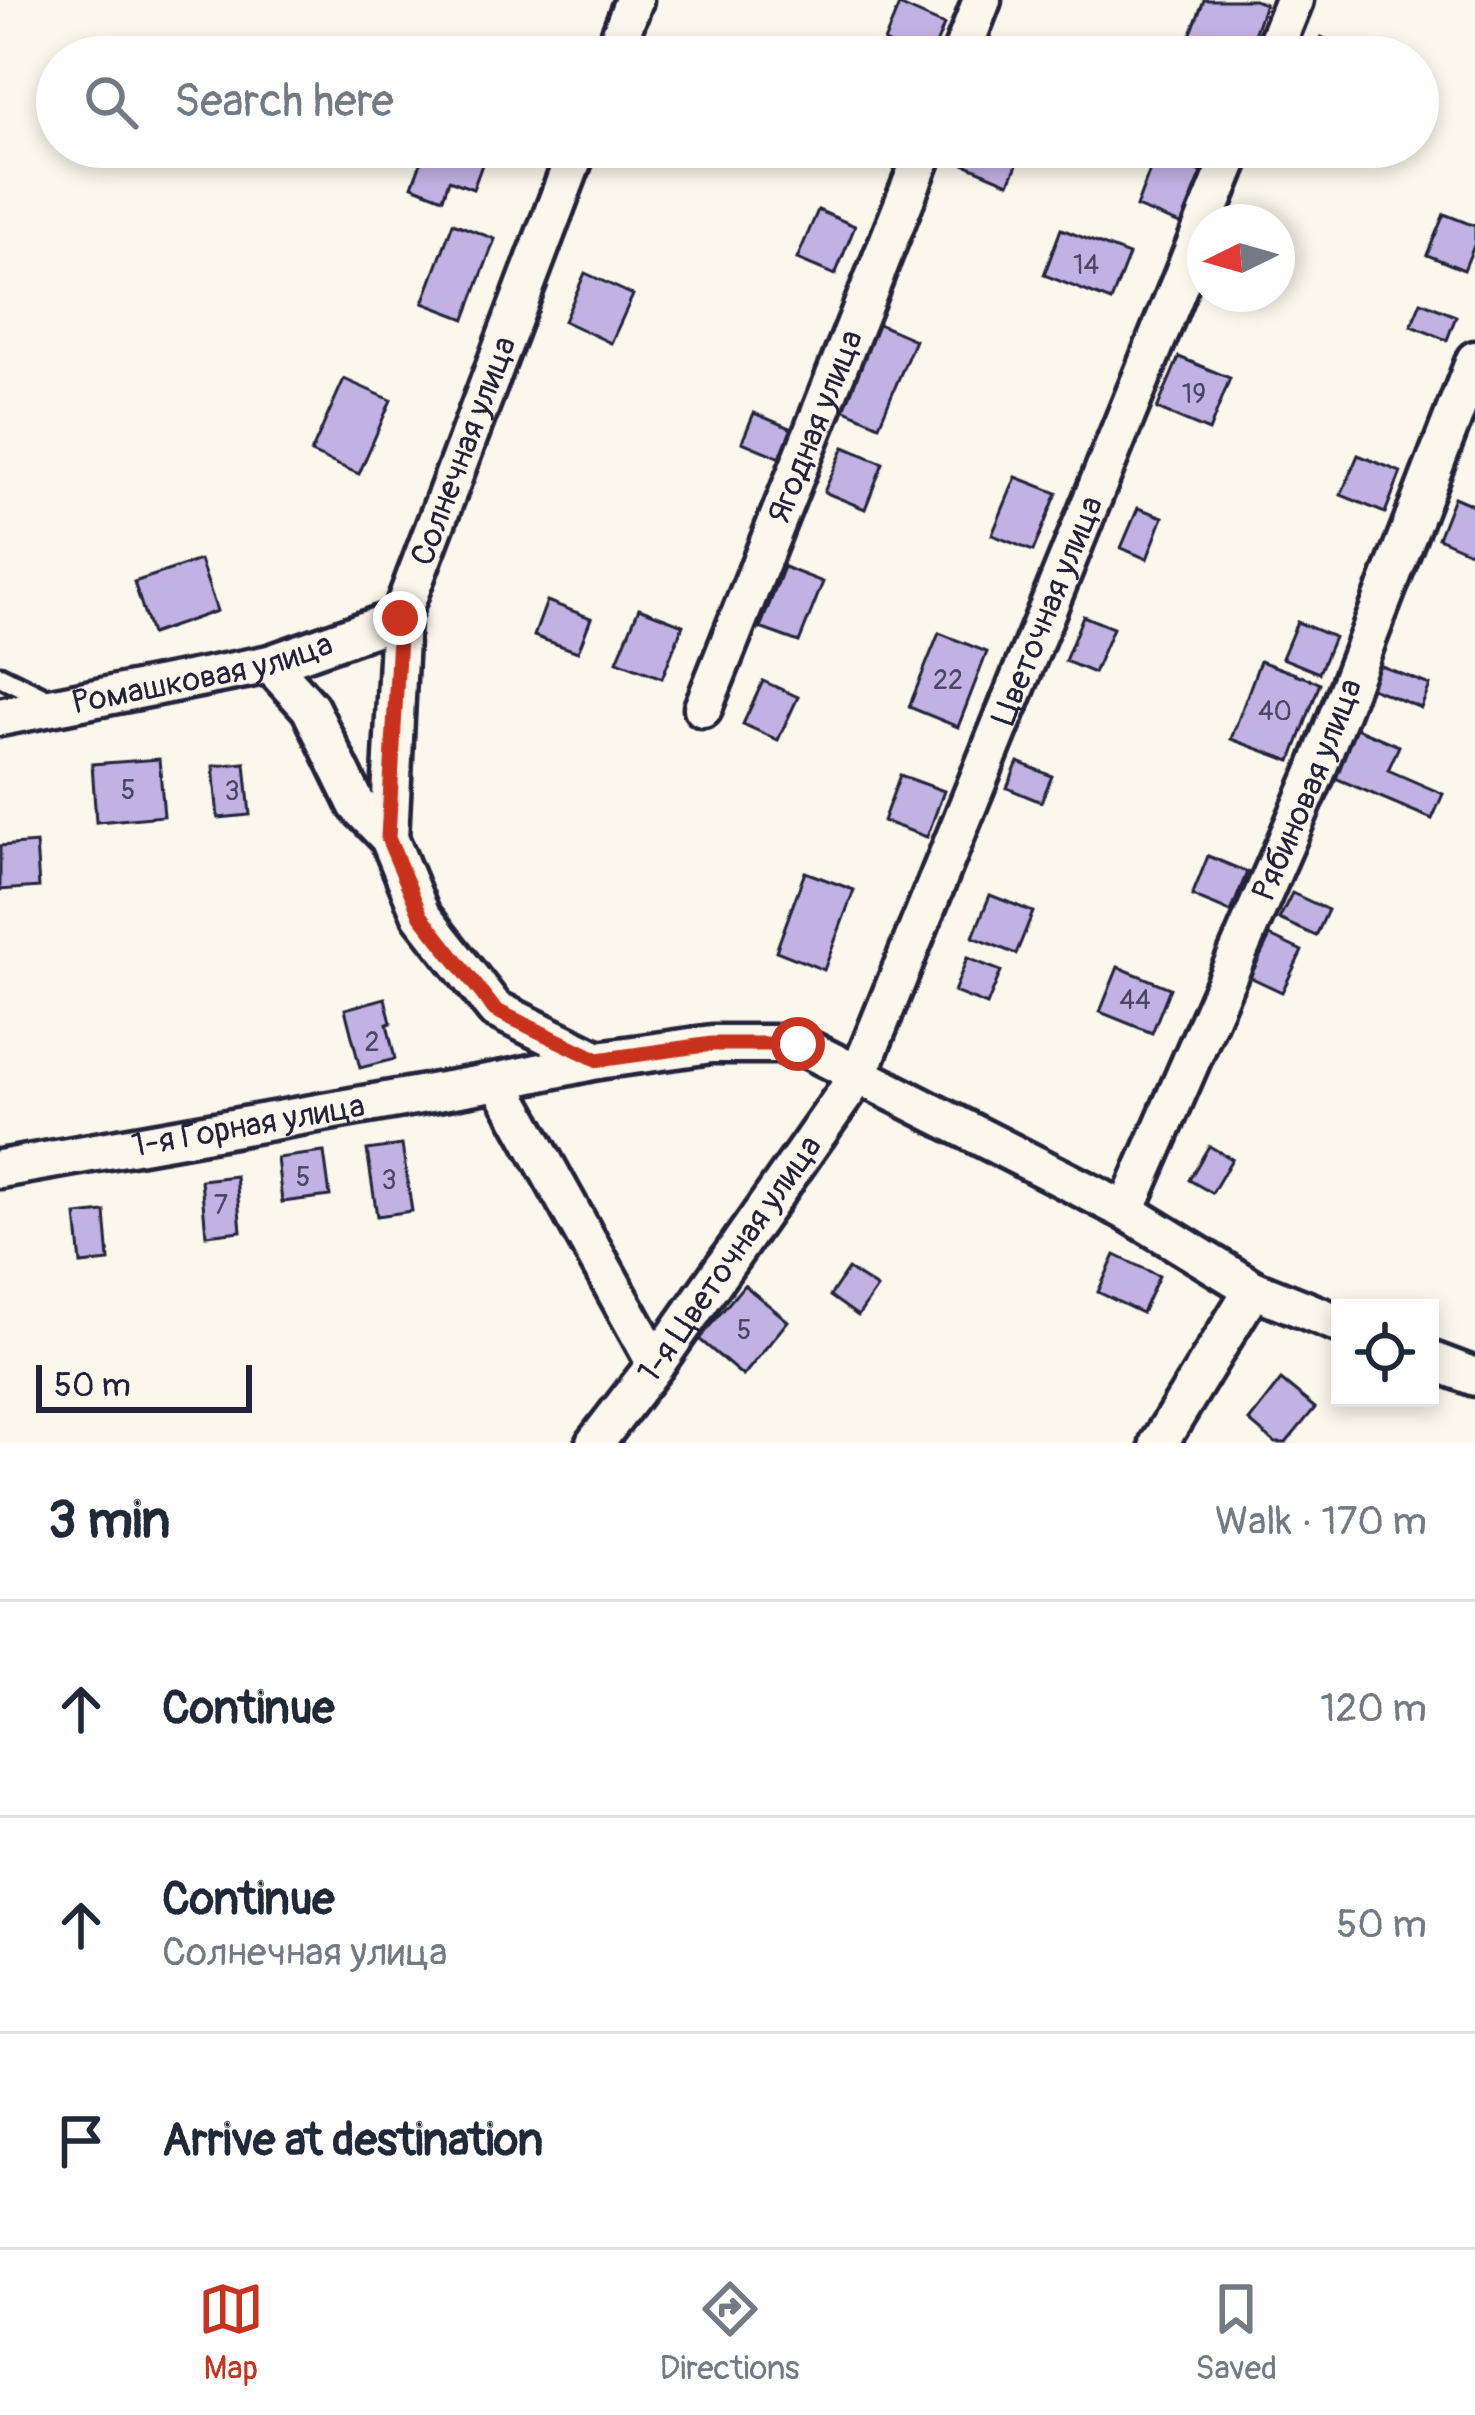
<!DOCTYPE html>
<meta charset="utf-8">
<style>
body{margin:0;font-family:Pangolin,sans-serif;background:#f2f2f3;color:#1f2937}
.controls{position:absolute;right:36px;bottom:36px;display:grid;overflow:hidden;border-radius:0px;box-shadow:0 6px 18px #0003}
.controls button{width:108px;height:108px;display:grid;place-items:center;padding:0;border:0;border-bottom:3px solid #e0e1e3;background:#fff;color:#1f2937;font:60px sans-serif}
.compass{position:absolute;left:1187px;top:204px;width:108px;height:108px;border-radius:50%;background:#fff;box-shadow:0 6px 18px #0003;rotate:265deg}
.scale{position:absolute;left:36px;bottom:30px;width:216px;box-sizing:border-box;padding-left:12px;border:6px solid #22223b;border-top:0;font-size:33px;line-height:42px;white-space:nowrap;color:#22223b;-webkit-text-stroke:9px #fbf7ec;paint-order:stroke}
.stop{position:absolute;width:36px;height:36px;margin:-27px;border:9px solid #c8321e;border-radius:50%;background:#fff}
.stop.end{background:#c8321e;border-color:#fff;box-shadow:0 3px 12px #0008}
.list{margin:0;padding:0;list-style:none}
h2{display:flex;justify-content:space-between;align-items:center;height:156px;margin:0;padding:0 48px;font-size:51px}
h2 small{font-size:39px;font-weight:400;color:#747a83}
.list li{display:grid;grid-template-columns:78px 1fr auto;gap:36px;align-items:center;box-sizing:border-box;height:216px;padding:0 48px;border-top:3px solid #e0e1e3}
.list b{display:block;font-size:45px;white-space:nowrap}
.list p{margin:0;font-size:39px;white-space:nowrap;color:#747a83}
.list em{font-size:39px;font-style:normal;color:#747a83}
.icon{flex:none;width:66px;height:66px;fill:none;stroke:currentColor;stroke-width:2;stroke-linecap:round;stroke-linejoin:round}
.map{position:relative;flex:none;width:1475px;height:1443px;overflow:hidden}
.search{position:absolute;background:#fff;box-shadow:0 6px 18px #0003;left:36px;right:36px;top:36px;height:132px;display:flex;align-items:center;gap:30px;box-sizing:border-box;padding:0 42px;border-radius:66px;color:#747a83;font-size:45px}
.sheet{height:804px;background:#fff}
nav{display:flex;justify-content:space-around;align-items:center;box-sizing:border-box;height:168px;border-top:3px solid #e0e1e3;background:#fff;font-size:33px;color:#747a83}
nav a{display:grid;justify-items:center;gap:6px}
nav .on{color:#c8321e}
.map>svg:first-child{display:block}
</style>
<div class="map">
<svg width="1475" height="1443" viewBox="0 0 1475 1443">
<rect width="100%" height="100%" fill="#fbf7ec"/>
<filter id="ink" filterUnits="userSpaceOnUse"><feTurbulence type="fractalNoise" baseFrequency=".00833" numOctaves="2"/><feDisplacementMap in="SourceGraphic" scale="24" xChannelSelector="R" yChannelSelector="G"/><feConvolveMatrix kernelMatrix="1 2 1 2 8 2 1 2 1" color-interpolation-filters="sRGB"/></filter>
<g filter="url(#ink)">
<g fill="#c2b2e3" stroke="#22223b" stroke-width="3">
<path d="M1204,0H1254L1265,4L1251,43L1228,34L1219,57H1199L1184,51Z"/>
<path d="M899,5L944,25L931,57H919L884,42Z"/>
<path d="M1321,37L1363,54L1362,57H1313Z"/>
<path d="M427,147H443L483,162L473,189L449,180L443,198L412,186Z"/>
<path d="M504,147H560L552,168Z"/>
<path d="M965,147H1013L1023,151L1009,183L959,162Z"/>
<path d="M1167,147H1216L1210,163Z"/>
<path d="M1285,147H1317L1312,159Z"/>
<path d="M1156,154L1204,173L1183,225L1136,207Z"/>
<path d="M818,210L855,226L835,275L797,259Z"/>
<path d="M1444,214L1475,226V243L1464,270L1427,255Z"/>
<path d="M453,223L495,239L465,319L423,303Z"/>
<path d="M1061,229L1129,255L1111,301L1044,275Z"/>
<path d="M585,273L633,295L611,343L564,321Z"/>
<path d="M1421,302L1456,316L1447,340L1411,326Z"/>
<path d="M874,322L915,340L879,425L839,407Z"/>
<path d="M1179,357L1230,378L1209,431L1157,409Z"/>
<path d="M344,379L391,400L359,474L311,453Z"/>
<path d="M754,413L797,431L785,460L742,442Z"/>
<path d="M844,447L883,463L865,509L824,492Z"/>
<path d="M1358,455L1401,472L1385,513L1341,495Z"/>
<path d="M1016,477L1057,493L1033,551L992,535Z"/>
<path d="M1454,497L1475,506V541L1470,552L1438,538Z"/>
<path d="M1138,508L1163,517L1147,559L1121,548Z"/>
<path d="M200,560L217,611L151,634L134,582Z"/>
<path d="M784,567L823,582L799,642L760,628Z"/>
<path d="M547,601L591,618L578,652L534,636Z"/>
<path d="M639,608L683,625L662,678L617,661Z"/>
<path d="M1083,616L1113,628L1094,673L1065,661Z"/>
<path d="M1297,622L1334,637L1319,673L1282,658Z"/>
<path d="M939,633L987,652L958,727L909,707Z"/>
<path d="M1260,661L1320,683L1291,761L1231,739Z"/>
<path d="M1379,665L1430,685L1421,708L1371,688Z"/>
<path d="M763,681L798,697L778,740L743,724Z"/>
<path d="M1356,728L1399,746L1388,770L1443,794L1432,819L1335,778Z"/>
<path d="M159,759L164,816L96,822L92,764Z"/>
<path d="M1018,762L1052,776L1041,802L1007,788Z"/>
<path d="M245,763L250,815L218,818L213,766Z"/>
<path d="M900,775L944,791L927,837L883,821Z"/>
<path d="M36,843L39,887L0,890V846Z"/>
<path d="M1208,856L1247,872L1231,912L1192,896Z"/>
<path d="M805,872L854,890L824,970L776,951Z"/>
<path d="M1292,893L1328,910L1316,936L1279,919Z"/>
<path d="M990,895L1033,912L1016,954L973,937Z"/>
<path d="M1270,936L1302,951L1282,992L1250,977Z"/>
<path d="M967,958L1001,971L987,1005L954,992Z"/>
<path d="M1118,967L1170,988L1152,1033L1100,1012Z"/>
<path d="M385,998L391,1023L387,1024L395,1059L360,1068L345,1009Z"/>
<path d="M402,1145L412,1211L377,1216L367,1150Z"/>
<path d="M1209,1146L1232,1159L1212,1193L1189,1180Z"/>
<path d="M324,1152L330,1196L282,1202L277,1158Z"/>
<path d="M236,1176L241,1231L206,1235L201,1180Z"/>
<path d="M105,1212L109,1261L81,1264L76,1215Z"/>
<path d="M1115,1255L1159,1276L1142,1313L1098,1292Z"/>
<path d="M848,1269L877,1288L858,1316L830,1296Z"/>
<path d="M744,1285L788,1321L743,1376L699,1339Z"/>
<path d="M1281,1380L1315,1408L1286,1443H1275L1249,1421Z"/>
</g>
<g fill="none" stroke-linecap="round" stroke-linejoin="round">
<defs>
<path id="service" d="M0,676L55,703"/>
<g id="minor">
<path d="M612,57L634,0"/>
<path d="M960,57L982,0"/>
<path d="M1271,57L1294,0"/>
<path d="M270,664L310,708L357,805L389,838L421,915L495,1009L598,1060"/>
<path id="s1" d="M703,708L926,147"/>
<path id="s2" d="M0,717L270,664L400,618"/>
<path id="s3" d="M389,838L400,618L578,147"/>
<path d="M499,1081L656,1364"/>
<path id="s4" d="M0,1169L499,1081L598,1060L712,1044H798L1126,1211L1253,1289L1340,1324"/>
<path id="s5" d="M1126,1211L1315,775L1475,360"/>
<path d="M1430,1360L1475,1377"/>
<path id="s6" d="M595,1443L656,1364L859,1074L1235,147"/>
<path d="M1159,1443L1253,1289"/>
</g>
</defs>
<use href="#service" stroke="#22223b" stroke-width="27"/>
<use href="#minor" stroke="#22223b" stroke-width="45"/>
<use href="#service" stroke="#fbf7ec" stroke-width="18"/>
<use href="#minor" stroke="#fbf7ec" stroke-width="36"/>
</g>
</g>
<g fill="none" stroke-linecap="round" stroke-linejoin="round" filter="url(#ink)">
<path stroke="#c8321e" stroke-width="15" d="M400,618L388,838L421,916L495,1010L598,1060L712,1044H798"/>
</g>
<g text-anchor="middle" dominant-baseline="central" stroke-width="9" stroke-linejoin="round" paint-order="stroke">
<g font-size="27" fill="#4a4665">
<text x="1086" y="265">14</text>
<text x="1194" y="394">19</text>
<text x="948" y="680">22</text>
<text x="1275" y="711">40</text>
<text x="128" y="790">5</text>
<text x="232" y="791">3</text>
<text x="1135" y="1000">44</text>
<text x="372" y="1042">2</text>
<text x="303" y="1177">5</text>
<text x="389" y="1180">3</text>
<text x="221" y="1205">7</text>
<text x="744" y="1330">5</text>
</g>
<g font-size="33" fill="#22223b" stroke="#fbf7ec">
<text stroke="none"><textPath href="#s1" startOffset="303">Ягодная улица</textPath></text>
<text stroke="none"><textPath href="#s3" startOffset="399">Солнечная улица</textPath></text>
<text stroke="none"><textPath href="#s6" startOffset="954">Цветочная улица</textPath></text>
<text stroke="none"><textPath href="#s2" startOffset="207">Ромашковая улица</textPath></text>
<text stroke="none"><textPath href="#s5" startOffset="459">Рябиновая улица</textPath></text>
<text stroke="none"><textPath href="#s4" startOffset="252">1-я Горная улица</textPath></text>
<text stroke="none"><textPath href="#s6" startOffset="228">1-я Цветочная улица</textPath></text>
</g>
</g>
</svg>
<div class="controls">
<button><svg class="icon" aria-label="locate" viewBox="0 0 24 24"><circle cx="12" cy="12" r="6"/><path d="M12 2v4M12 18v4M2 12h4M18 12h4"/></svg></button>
</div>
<svg class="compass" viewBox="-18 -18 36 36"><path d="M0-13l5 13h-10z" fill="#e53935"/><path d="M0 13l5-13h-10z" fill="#747a83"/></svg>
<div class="scale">50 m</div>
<div class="stop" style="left:798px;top:1044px"></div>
<div class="stop end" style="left:400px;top:618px"></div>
<div class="search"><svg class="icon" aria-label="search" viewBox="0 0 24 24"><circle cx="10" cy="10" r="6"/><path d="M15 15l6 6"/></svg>Search here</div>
</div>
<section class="sheet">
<h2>3 min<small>Walk · 170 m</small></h2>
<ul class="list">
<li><svg class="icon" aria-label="ahead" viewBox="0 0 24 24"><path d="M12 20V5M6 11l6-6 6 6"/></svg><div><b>Continue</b></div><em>120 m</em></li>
<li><svg class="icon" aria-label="ahead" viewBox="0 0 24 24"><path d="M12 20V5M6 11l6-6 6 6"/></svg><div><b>Continue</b><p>Солнечная улица</p></div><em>50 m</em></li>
<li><svg class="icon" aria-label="arrive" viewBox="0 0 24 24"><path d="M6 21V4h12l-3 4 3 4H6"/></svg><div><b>Arrive at destination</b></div></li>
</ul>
</section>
<nav>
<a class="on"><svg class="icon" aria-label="map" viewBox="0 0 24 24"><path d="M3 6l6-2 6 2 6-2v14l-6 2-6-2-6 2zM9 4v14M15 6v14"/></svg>Map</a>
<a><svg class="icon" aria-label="directions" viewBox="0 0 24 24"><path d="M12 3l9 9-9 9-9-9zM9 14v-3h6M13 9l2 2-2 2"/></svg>Directions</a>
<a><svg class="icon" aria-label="saved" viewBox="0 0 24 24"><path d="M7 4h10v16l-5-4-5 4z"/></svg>Saved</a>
</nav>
